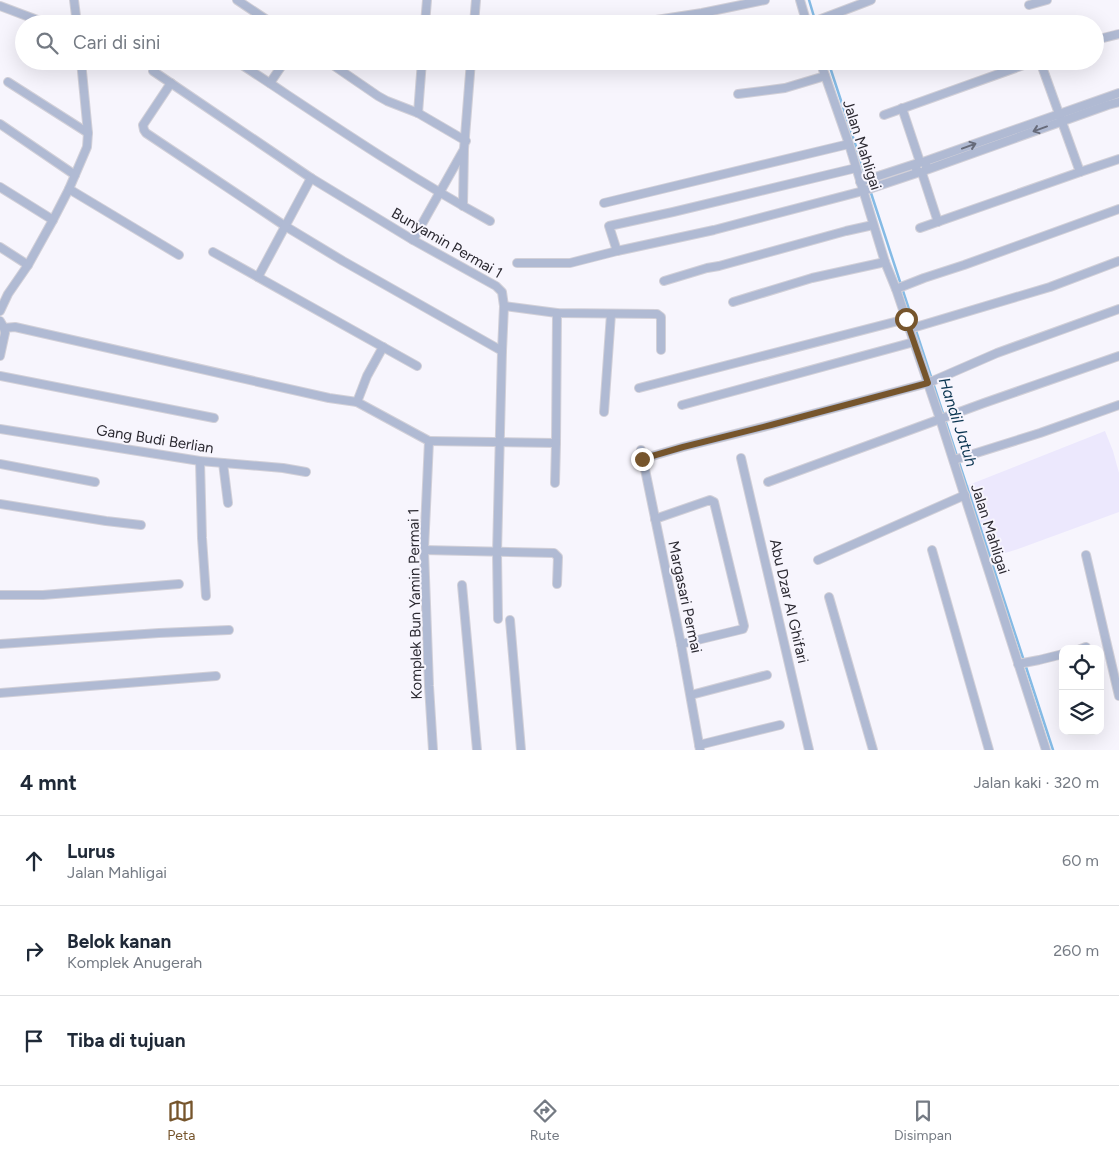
<!DOCTYPE html>
<html lang="id">
<meta charset="utf-8">
<style>
body{margin:0;font-family:Figtree,sans-serif;background:#f6f6f7;color:#1f2937}
.controls{position:absolute;right:15px;bottom:15px;display:grid;overflow:hidden;border-radius:10px;box-shadow:0 5px 20px #0002}
.controls button{width:45px;height:45px;display:grid;place-items:center;padding:0;border:0;border-bottom:1px solid #e0e1e3;background:#fff;color:#1f2937;font:25px sans-serif}
.stop{position:absolute;width:15px;height:15px;margin:-11px;border:4px solid #76552c;border-radius:50%;background:#fff}
.stop.end{background:#76552c;border-color:#fff;box-shadow:0 1px 5px #0008}
.list{margin:0;padding:0;list-style:none}
h2{display:flex;justify-content:space-between;align-items:center;height:65px;margin:0;padding:0 20px;font-size:21px}
h2 small{font-size:16px;font-weight:400;color:#747a83}
.list li{display:grid;grid-template-columns:32px 1fr auto;gap:15px;align-items:center;box-sizing:border-box;height:90px;padding:0 20px;border-top:1px solid #e0e1e3}
.list b{display:block;font-size:19px;white-space:nowrap}
.list p{margin:0;font-size:16px;white-space:nowrap;color:#747a83}
.list em{font-size:16px;font-style:normal;color:#747a83}
.icon{flex:none;width:28px;height:28px;fill:none;stroke:currentColor;stroke-width:2;stroke-linecap:round;stroke-linejoin:round}
.map{position:relative;flex:none;width:1119px;height:750px;overflow:hidden}
.search{position:absolute;background:#fff;box-shadow:0 5px 20px #0002;left:15px;right:15px;top:15px;height:55px;display:flex;align-items:center;gap:12px;box-sizing:border-box;padding:0 18px;border-radius:28px;color:#747a83;font-size:19px}
.sheet{height:335px;background:#fff}
nav{display:flex;justify-content:space-around;align-items:center;box-sizing:border-box;height:70px;border-top:1px solid #e0e1e3;background:#fff;font-size:14px;color:#747a83}
nav a{display:grid;justify-items:center;gap:2px}
nav .on{color:#76552c}
.map>svg:first-child{display:block}
</style>
<div class="map">
<svg width="1119" height="750" viewBox="0 0 1119 750">
<rect width="100%" height="100%" fill="#f7f5fd"/>
<path fill="#ece8fd" d="M1105,431L1113,451L1119,473V512L1015,550L988,558L966,486Z"/>
<g fill="none" stroke-linecap="round" stroke-linejoin="round">
<g stroke="#85bbe5" stroke-width="2.5">
<path d="M809,0L815,20"/>
<path d="M828,61L866,177"/>
<path d="M871,193L1023,658"/>
<path d="M1026,667L1053,750"/>
</g>
<defs>
<g id="minor">
<path d="M74,0L77,24"/>
<path d="M237,0L273,24"/>
<path d="M800,0L807,24"/>
<path d="M1029,5L1047,0"/>
<path d="M0,6L48,24"/>
<path d="M425,24L427,0"/>
<path d="M474,24L476,0"/>
<path d="M630,24L702,13L765,0"/>
<path d="M808,24L871,0"/>
<path d="M1095,40L1119,34"/>
<path d="M236,61C320,116 402,173 490,221"/>
<path d="M327,61L378,96L387,101L418,113L466,141"/>
<path d="M820,61L849,144L885,262L896,289L940,419L1046,750"/>
<path d="M1040,61L1080,172"/>
<path d="M153,71L311,178L413,240L496,286L502,292L504,306L502,351L497,553L498,619"/>
<path d="M8,82L88,133"/>
<path d="M171,83L143,125L144,130L146,133L285,226L343,261L502,351"/>
<path d="M270,83L285,61"/>
<path d="M738,94L785,88L825,76"/>
<path d="M902,108L920,162"/>
<path d="M418,113L422,61"/>
<path d="M884,115L1035,61"/>
<path d="M0,124L75,175"/>
<path d="M923,162L1119,93"/>
<path d="M926,170V165L925,163L920,162L916,165V169C919,173 923,173 926,170L1108,105L1119,102"/>
<path d="M922,173L938,222"/>
<path d="M860,182L918,163"/>
<path d="M0,187L53,220"/>
<path d="M69,189L179,255"/>
<path d="M604,203L849,144"/>
<path d="M463,206L464,149L471,61"/>
<path d="M920,228L1080,172L1119,159"/>
<path d="M413,240L463,151"/>
<path d="M0,247L28,265"/>
<path d="M617,251L609,226L673,212L856,168"/>
<path d="M213,252L417,366"/>
<path d="M517,263H570L617,251L714,230L863,191L920,172"/>
<path d="M258,277L311,178"/>
<path d="M664,281L707,268L719,266L846,231L873,225"/>
<path d="M896,289L924,278L964,265L1119,209"/>
<path d="M733,302L812,278L885,262"/>
<path d="M504,306L557,313L657,314L661,317V350"/>
<path d="M0,311L8,294L28,265L53,220L69,189L87,147L88,133L81,61"/>
<path d="M0,321L4,328L5,333L0,356"/>
<path d="M4,328L15,327L329,398L357,402"/>
<path d="M909,329L1050,287L1119,261"/>
<path d="M383,347L367,376L357,402L429,441L424,550L429,686L433,750"/>
<path d="M0,376L214,418"/>
<path d="M639,388L906,319"/>
<path d="M682,405L914,342"/>
<path d="M604,412L611,314"/>
<path d="M0,429L200,461L283,468L306,472"/>
<path d="M429,441L556,443L557,313"/>
<path d="M641,450L681,644L700,750"/>
<path d="M741,458L809,750"/>
<path d="M642,459L683,447L771,425L928,383L997,353L1119,309"/>
<path d="M954,460L1040,433L1119,405"/>
<path d="M200,461L202,538L206,596"/>
<path d="M223,463L228,503"/>
<path d="M0,464L95,482"/>
<path d="M768,482L984,403L1119,356"/>
<path d="M555,483L556,443"/>
<path d="M0,504L106,521L141,525"/>
<path d="M655,519L710,500L714,502L744,626L743,629L681,644"/>
<path d="M424,550L554,553L558,557L557,584"/>
<path d="M932,550L989,750"/>
<path d="M1086,555L1119,696"/>
<path d="M818,560L965,495"/>
<path d="M462,585L477,750"/>
<path d="M0,595H43L179,584"/>
<path d="M829,597L873,750"/>
<path d="M510,620L521,750"/>
<path d="M0,644L159,633L229,630"/>
<path d="M1081,649L1086,647"/>
<path d="M1018,664L1039,660L1063,654"/>
<path d="M0,693L216,676"/>
<path d="M691,695L767,675"/>
<path d="M699,745L780,725"/>
</g>
</defs>
<use href="#minor" stroke="#d2d0d8" stroke-width="10"/>
<use href="#minor" stroke="#b0bad3" stroke-width="8"/>
</g>
<defs><path id="oneway-shaft" d="M-6 0H5M1.5-3L5.5 0L1.5 3" fill="none" stroke-width="1.6" stroke-linecap="round" stroke-linejoin="round" transform="scale(1.25)"/></defs>
<g stroke="#676b7a">
<use href="#oneway-shaft" transform="translate(1040 129) rotate(160)"/>
<use href="#oneway-shaft" transform="translate(969 146) rotate(-20)"/>
</g>
<g fill="none" stroke-linecap="round" stroke-linejoin="round">
<path stroke="#76552c" stroke-width="6" d="M642,459L683,447L771,425L928,383L906,319"/>
</g>
<g text-anchor="middle" dominant-baseline="central" stroke-width="4" stroke-linejoin="round" paint-order="stroke">
<g font-size="15" fill="#2c2a32" stroke="#f7f5fd">
<text transform="translate(862 145) rotate(72)">Jalan Mahligai</text>
<text transform="translate(447 243) rotate(30)">Bunyamin Permai 1</text>
<text transform="translate(155 439) rotate(9)">Gang Budi Berlian</text>
<text transform="translate(990 529) rotate(72)">Jalan Mahligai</text>
<text transform="translate(685 597) rotate(78)">Margasari Permai</text>
<text transform="translate(789 601) rotate(77)">Abu Dzar Al Ghifari</text>
<text transform="translate(415 604) rotate(-91)">Komplek Bun Yamin Permai 1</text>
</g>
<g font-size="16" font-style="italic" fill="#093450" stroke="#f7f5fd">
<text transform="translate(958 422) rotate(72)">Handil Jatuh</text>
</g>
</g>
</svg>
<div class="controls">
<button><svg class="icon" aria-label="locate" viewBox="0 0 24 24"><circle cx="12" cy="12" r="6"/><path d="M12 2v4M12 18v4M2 12h4M18 12h4"/></svg></button>
<button><svg class="icon" aria-label="layers" viewBox="0 0 24 24"><path d="M12 4l9 5-9 5-9-5zM3 14l9 5 9-5"/></svg></button>
</div>
<div class="stop" style="left:906px;top:319px"></div>
<div class="stop end" style="left:642px;top:459px"></div>
<div class="search"><svg class="icon" aria-label="search" viewBox="0 0 24 24"><circle cx="10" cy="10" r="6"/><path d="M15 15l6 6"/></svg>Cari di sini</div>
</div>
<section class="sheet">
<h2>4 mnt<small>Jalan kaki · 320 m</small></h2>
<ul class="list">
<li><svg class="icon" aria-label="ahead" viewBox="0 0 24 24"><path d="M12 20V5M6 11l6-6 6 6"/></svg><div><b>Lurus</b><p>Jalan Mahligai</p></div><em>60 m</em></li>
<li><svg class="icon" aria-label="right" viewBox="0 0 24 24"><path d="M7 20v-9h11M14 6l5 5-5 5"/></svg><div><b>Belok kanan</b><p>Komplek Anugerah</p></div><em>260 m</em></li>
<li><svg class="icon" aria-label="arrive" viewBox="0 0 24 24"><path d="M6 21V4h12l-3 4 3 4H6"/></svg><div><b>Tiba di tujuan</b></div></li>
</ul>
</section>
<nav>
<a class="on"><svg class="icon" aria-label="map" viewBox="0 0 24 24"><path d="M3 6l6-2 6 2 6-2v14l-6 2-6-2-6 2zM9 4v14M15 6v14"/></svg>Peta</a>
<a><svg class="icon" aria-label="directions" viewBox="0 0 24 24"><path d="M12 3l9 9-9 9-9-9zM9 14v-3h6M13 9l2 2-2 2"/></svg>Rute</a>
<a><svg class="icon" aria-label="saved" viewBox="0 0 24 24"><path d="M7 4h10v16l-5-4-5 4z"/></svg>Disimpan</a>
</nav>
